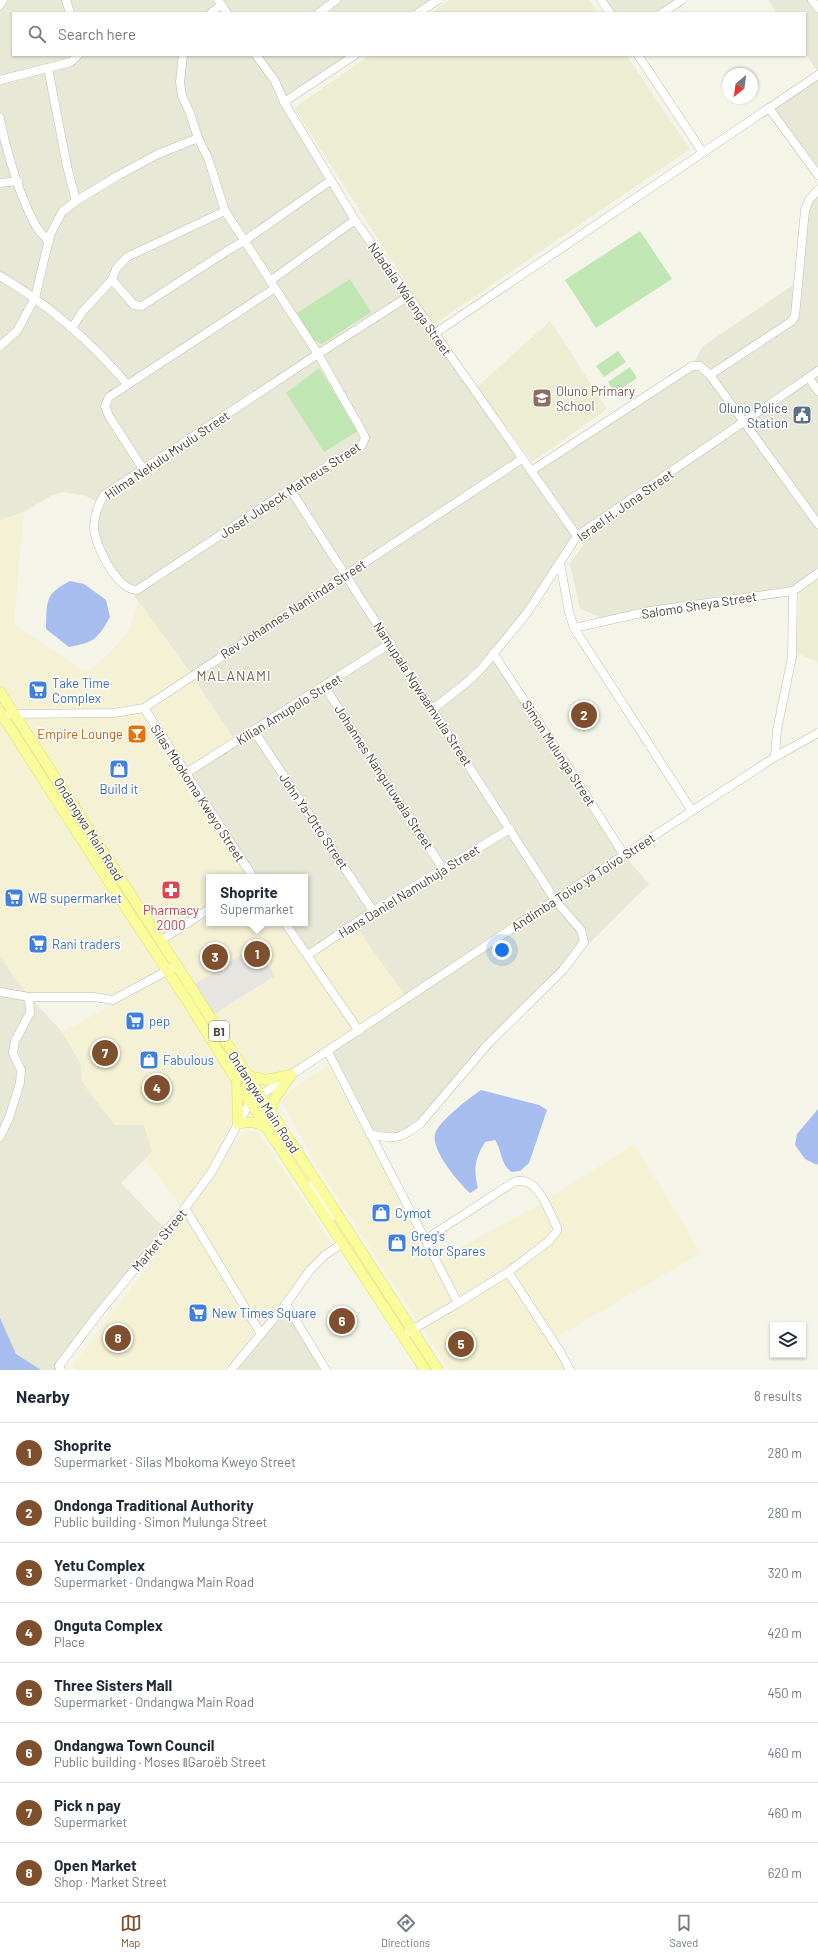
<!DOCTYPE html>
<meta charset="utf-8">
<style>
body{margin:0;font-family:Barlow,sans-serif;background:#f2f2f3;color:#1f2937}
.controls{position:absolute;right:12px;bottom:12px;display:grid;overflow:hidden;border-radius:0px;box-shadow:0 1px 3px #0004}
.controls button{width:36px;height:36px;display:grid;place-items:center;padding:0;border:0;border-bottom:1px solid #e0e1e3;background:#fff;color:#1f2937;font:20px sans-serif}
.compass{position:absolute;left:722px;top:68px;width:36px;height:36px;border-radius:50%;background:#fff;box-shadow:0 1px 3px #0004;rotate:209deg}
.you{position:absolute;left:502px;top:950px;width:14px;height:14px;margin:-10px;border:3px solid #fff;border-radius:50%;background:#1a73e8;box-shadow:0 0 0 6px #1a73e833}
.badge{display:grid;place-items:center;width:26px;height:26px;border-radius:50%;background:#7f502d;color:#fff;font-size:13px;font-weight:700}
.pin{position:absolute;translate:-50% -50%;border:2px solid #fff;box-shadow:0 1px 4px #0006}
.popup{position:absolute;left:206px;top:874px;width:102px;height:52px;box-sizing:border-box;display:grid;place-content:center;border-radius:0px;background:#fff;filter:drop-shadow(0 1px 3px #0005);font-size:13px;white-space:nowrap;color:#747a83}
.popup b{font-size:15px;color:#1f2937}
.popup::after{content:'';position:absolute;left:50%;top:100%;margin-left:-8px;border:8px solid transparent;border-top-color:#fff}
.list{margin:0;padding:0;list-style:none}
h2{display:flex;justify-content:space-between;align-items:center;height:52px;margin:0;padding:0 16px;font-size:17px}
h2 small{font-size:13px;font-weight:400;color:#747a83}
.list li{display:grid;grid-template-columns:26px 1fr auto;gap:12px;align-items:center;box-sizing:border-box;height:60px;padding:0 16px;border-top:1px solid #e0e1e3}
.list b{display:block;font-size:15px;white-space:nowrap}
.list p{margin:0;font-size:13px;white-space:nowrap;color:#747a83}
.list em{font-size:13px;font-style:normal;color:#747a83}
.icon{flex:none;width:22px;height:22px;fill:none;stroke:currentColor;stroke-width:2;stroke-linecap:round;stroke-linejoin:round}
.map{position:relative;flex:none;width:818px;height:1370px;overflow:hidden}
.search{position:absolute;background:#fff;box-shadow:0 1px 3px #0004;left:12px;right:12px;top:12px;height:44px;display:flex;align-items:center;gap:10px;box-sizing:border-box;padding:0 14px;border-radius:0px;color:#747a83;font-size:15px}
.sheet{height:532px;background:#fff}
nav{display:flex;justify-content:space-around;align-items:center;box-sizing:border-box;height:56px;border-top:1px solid #e0e1e3;background:#fff;font-size:11px;color:#747a83}
nav a{display:grid;justify-items:center;gap:2px}
nav .on{color:#7f502d}
.map>svg:first-child{display:block}
</style>
<div class="map">
<svg width="818" height="1370" viewBox="0 0 818 1370">
<rect width="100%" height="100%" fill="#f4f4e9"/>
<g fill="#e8e8d7">
<path d="M0,0H436L416,13H13V55H354L284,102L330,181L531,471L692,366L703,346L799,281L805,210L818,190V573L793,591L608,620L580,609L570,564L583,545L577,537L560,563L493,653L624,855L649,884L488,1044L406,1135L370,1134L328,1052L308,955L285,923H305V877H253L186,773L192,675L130,590L122,584L96,540L99,503L86,496L64,492L52,495L24,512L0,520Z"/>
<path d="M601,0H682L662,13H610Z"/>
<path d="M768,0H818V72L805,53V13H777Z"/>
<path d="M818,75V175L769,108Z"/>
<path d="M0,957L30,997L62,1032L81,1064L82,1081L92,1096L115,1125H144L152,1149L151,1153L121,1183L166,1230L98,1314L61,1370H0Z"/>
<path d="M286,1304L326,1370H231Z"/>
</g>
<g fill="#f5f1d5">
<path d="M24,512L14,623L84,672L96,665L114,648L129,630L138,602L192,675L236,742L186,773L253,877H209V923H285L308,955L354,924L407,998L250,1102L231,1123L208,1171L181,1206L145,1159L152,1151L144,1125H115L92,1096L82,1081L81,1064L62,1032L109,1007L108,1000L29,997L0,957V520Z"/>
<path d="M328,1065L434,1262L537,1206L634,1144L701,1253L550,1341L567,1370H450L317,1166L282,1102L284,1095Z"/>
<path d="M257,1130L331,1242L224,1370H76L73,1365L185,1216L226,1152L244,1132Z"/>
</g>
<g fill="#ecedd3">
<path d="M449,0H589L598,13H431Z"/>
<path d="M370,55H626L690,149L433,325L294,108Z"/>
<path d="M550,321L607,409L532,462L477,387Z"/>
<path d="M818,578V662L796,653L800,590Z"/>
</g>
<g fill="#c0e7b3">
<path d="M640,231L672,279L596,328L565,280Z"/>
<path d="M350,279L371,312L322,344L312,339L297,313Z"/>
<path d="M618,351L626,362L604,377L596,366Z"/>
<path d="M630,367L637,378L615,393L608,382Z"/>
<path d="M319,368L358,431L324,452L286,393Z"/>
</g>
<path fill="#e6e5e0" d="M247,951L254,962L269,966L275,976L214,1014L195,984Z"/>
<g fill="#a7bcef">
<path d="M70,581L84,584L106,600L110,617C97,640 94,642 69,647L46,629C47,602 44,594 70,581Z"/>
<path d="M481,1090L539,1105L547,1110L529,1163L520,1171L511,1172C499,1160 503,1153 495,1140L485,1142C475,1159 473,1169 478,1188L470,1193C458,1182 431,1150 435,1134C438,1122 470,1097 481,1090Z"/>
<path d="M818,1109V1163L817,1165L805,1159L795,1145L797,1134Z"/>
<path d="M0,1318L16,1354L41,1370H0Z"/>
</g>
<g fill="none" stroke-linecap="round" stroke-linejoin="round">
<defs>
<g id="minor">
<path d="M66,0L70,13"/>
<path d="M218,0L227,13"/>
<path d="M601,0L610,13"/>
<path d="M812,0L818,8"/>
<path d="M0,5L3,0"/>
<path d="M211,13L221,5"/>
<path d="M319,13L336,0"/>
<path d="M418,13L438,0"/>
<path d="M662,13L682,0"/>
<path d="M183,55L180,82L182,96L190,113L198,138L208,158L225,211L318,354L409,296"/>
<path d="M256,55L275,81L284,102L355,220L577,536"/>
<path d="M638,55L703,153"/>
<path d="M48,68L67,166L76,201"/>
<path d="M0,80L71,62L78,55"/>
<path d="M284,102L355,55"/>
<path d="M769,108L818,175"/>
<path d="M0,118C5,147 20,198 35,224C38,231 44,236 49,241"/>
<path d="M0,183L18,181"/>
<path d="M818,190L809,200L805,210L795,316L792,321L710,375L818,524"/>
<path d="M0,276C48,304 91,342 127,384"/>
<path d="M112,280L134,305L142,306L227,251L244,241L330,181"/>
<path d="M270,281L355,220"/>
<path d="M72,328L83,311L112,280L116,269L127,257L225,211"/>
<path d="M434,334L818,75"/>
<path d="M0,346L17,331L35,298L50,235L62,212L76,201L119,175L158,154L198,138"/>
<path d="M318,354L363,433L365,438L362,445L290,489L137,590C117,590 95,546 94,528C94,516 98,505 104,495Z"/>
<path d="M809,378L818,391"/>
<path d="M143,469L109,416L105,406L109,397L275,288"/>
<path d="M531,471L692,366H700L710,375"/>
<path d="M290,489L555,900L581,930L584,942L563,970L488,1044L420,1124C400,1139 394,1140 370,1134"/>
<path d="M560,563L569,612L574,628L692,811"/>
<path d="M574,628L650,611L793,591L818,573"/>
<path d="M493,653L568,767L624,855"/>
<path d="M324,686L443,869"/>
<path d="M144,708L253,877"/>
<path d="M433,709L466,683L481,669L527,613L577,536L818,371"/>
<path d="M10,714L114,713L144,708L522,459"/>
<path d="M254,731L373,911"/>
<path d="M775,757L777,730L792,657L793,591"/>
<path d="M186,773L391,643"/>
<path d="M285,923L359,1031"/>
<path d="M160,941L209,909"/>
<path d="M308,955L373,911L510,829"/>
<path d="M0,992L29,997H94L113,1000L172,968"/>
<path d="M328,1052L458,1303L403,1335"/>
<path d="M0,1137L9,1118L20,1083L21,1070L13,1053L15,1041L30,1013L29,997"/>
<path d="M313,1183L330,1218"/>
<path d="M185,1208L261,1334"/>
<path d="M426,1239L514,1182C538,1174 548,1211 557,1227V1231L549,1241L508,1272L561,1353L570,1370"/>
<path d="M458,1303L508,1272"/>
<path d="M286,1304L326,1370"/>
<path d="M61,1370L59,1366L98,1314L185,1208L211,1173L250,1102L555,900L775,757L818,733"/>
<path d="M231,1370L286,1304L310,1270L325,1255L343,1243L340,1239"/>
</g>
<g id="major">
<path d="M0,692L438,1370"/>
<path d="M0,712L107,879L188,1002L250,1102L425,1370"/>
<path d="M247,1076L266,1080L291,1075"/>
<path d="M237,1081L238,1124C249,1121 257,1122 267,1127"/>
<path d="M270,1112L275,1098L291,1075"/>
</g>
</defs>
<use href="#minor" stroke="#bfbfac" stroke-width="9"/>
<use href="#major" stroke="#e1e16a" stroke-width="11"/>
<use href="#minor" stroke="#fff" stroke-width="8"/>
<use href="#major" stroke="#fafb9b" stroke-width="10"/>
</g>
<defs>
<symbol id="school-square" viewBox="-11 -11 22 22"><rect x="-9" y="-9" width="18" height="18" rx="4" fill="#8d6e63" stroke="#fff"/><path d="M0-5L7-2L0 1L-7-2ZM-4 1L0 2.5L4 1V4Q0 6-4 4Z" fill="#fff"/></symbol>
<symbol id="civic-square" viewBox="-11 -11 22 22"><rect x="-9" y="-9" width="18" height="18" rx="4" fill="#5c6f8a" stroke="#fff"/><path d="M-.6-6.5H3V-4.5H.6V-3L4-1V1h2V6H-6V1h2V-1L-.6-3ZM-1.2 2.5V6h2.4V2.5Z" fill="#fff"/></symbol>
<symbol id="supermarket-square" viewBox="-11 -11 22 22"><rect x="-9" y="-9" width="18" height="18" rx="4" fill="#3f7fe0" stroke="#fff"/><path d="M-6-5.5h2.5l.6 2H6L4.5 2H-2.5L-4.4-4H-6ZM-1.5 3.2a1.3 1.3 0 1 0 .1 0ZM3 3.2a1.3 1.3 0 1 0 .1 0Z" fill="#fff"/></symbol>
<symbol id="bar-square" viewBox="-11 -11 22 22"><rect x="-9" y="-9" width="18" height="18" rx="4" fill="#e8710a" stroke="#fff"/><path d="M-6-5H6L.8 .8V4.5H3.5V6h-7V4.5H-.8V.8Z" fill="#fff"/></symbol>
<symbol id="shop-square" viewBox="-11 -11 22 22"><rect x="-9" y="-9" width="18" height="18" rx="4" fill="#3f7fe0" stroke="#fff"/><path d="M-5-2.5h2.3a2.7 3.5 0 0 1 5.4 0H5L5.5 6h-11ZM-1.5-2.5h3a1.5 2.3 0 0 0-3 0Z" fill="#fff"/></symbol>
<symbol id="pharmacy-square" viewBox="-11 -11 22 22"><rect x="-9" y="-9" width="18" height="18" rx="4" fill="#e0444e" stroke="#fff"/><path d="M-2-6h4v4h4v4h-4v4h-4v-4h-4v-4h4Z" fill="#fff"/></symbol>
</defs>
<g fill-rule="evenodd">
<use href="#school-square" x="531" y="387" width="22" height="22"/>
<use href="#civic-square" x="791" y="404" width="22" height="22"/>
<use href="#supermarket-square" x="27" y="679" width="22" height="22"/>
<use href="#bar-square" x="126" y="723" width="22" height="22"/>
<use href="#shop-square" x="108" y="758" width="22" height="22"/>
<use href="#pharmacy-square" x="160" y="879" width="22" height="22"/>
<use href="#supermarket-square" x="3" y="887" width="22" height="22"/>
<use href="#supermarket-square" x="27" y="933" width="22" height="22"/>
<use href="#supermarket-square" x="124" y="1010" width="22" height="22"/>
<use href="#shop-square" x="138" y="1049" width="22" height="22"/>
<use href="#shop-square" x="370" y="1202" width="22" height="22"/>
<use href="#shop-square" x="386" y="1232" width="22" height="22"/>
<use href="#supermarket-square" x="187" y="1302" width="22" height="22"/>
</g>
<g text-anchor="middle" dominant-baseline="central" stroke-width="3" stroke-linejoin="round" paint-order="stroke">
<rect fill="#fff" stroke="#7f7e73" stroke-width="1" x="209" y="1021" width="20" height="20" rx="3"/>
<g font-size="12" font-weight="bold" fill="#484637">
<text x="219" y="1031">B1</text>
</g>
<g font-size="13" fill="#484637" stroke="#fff">
<text transform="translate(410 299) rotate(55)">Ndadala Walenga Street</text>
<text transform="translate(167 455) rotate(-34)">Hilma Nekulu Mvulu Street</text>
<text transform="translate(290 490) rotate(-33)">Josef Jubeck Matheus Street</text>
<text transform="translate(625 505) rotate(-35)">Israel H. Jona Street</text>
<text transform="translate(699 605) rotate(-9)">Salomo Sheya Street</text>
<text transform="translate(293 609) rotate(-33)">Rev Johannes Nantinda Street</text>
<text transform="translate(423 694) rotate(57)">Namupala Ngwaamvula Street</text>
<text transform="translate(289 709) rotate(-32)">Kilian Amupolo Street</text>
<text transform="translate(559 753) rotate(57)">Simon Mulunga Street</text>
<text transform="translate(384 777) rotate(57)">Johannes Nangutuwala Street</text>
<text transform="translate(198 793) rotate(57)">Silas Mbokoma Kweyo Street</text>
<text transform="translate(314 821) rotate(56)">John Ya-Otto Street</text>
<text transform="translate(89 829) rotate(58)">Ondangwa Main Road</text>
<text transform="translate(583 882) rotate(-33)">Andimba Toivo ya Toivo Street</text>
<text transform="translate(409 891) rotate(-32)">Hans Daniel Namuhuja Street</text>
<text transform="translate(264 1102) rotate(57)">Ondangwa Main Road</text>
<text transform="translate(159 1240) rotate(-50)">Market Street</text>
</g>
<g font-size="13" fill="#785e54" stroke="#fff" text-anchor="start">
<text x="556" y="391">Oluno Primary<tspan x="556" dy="15">School</tspan></text>
</g>
<g font-size="13" fill="#4e5e75" stroke="#fff" text-anchor="end">
<text x="788" y="408">Oluno Police<tspan x="788" dy="15">Station</tspan></text>
</g>
<g font-size="13" fill="#366cbe" stroke="#fff" text-anchor="start">
<text x="52" y="683">Take Time<tspan x="52" dy="15">Complex</tspan></text>
<text x="119" y="789" text-anchor="middle">Build it</text>
<text x="28" y="898">WB supermarket</text>
<text x="52" y="944">Rani traders</text>
<text x="149" y="1021">pep</text>
<text x="163" y="1060">Fabulous</text>
<text x="395" y="1213">Cymot</text>
<text x="411" y="1236">Greg's<tspan x="411" dy="15">Motor Spares</tspan></text>
<text x="212" y="1313">New Times Square</text>
</g>
<g font-size="13" fill="#c56008" stroke="#fff" text-anchor="end">
<text x="123" y="734">Empire Lounge</text>
</g>
<g font-size="13" fill="#be3a42" stroke="#fff">
<text x="171" y="910">Pharmacy<tspan x="171" dy="15">2000</tspan></text>
</g>
<g font-size="14" letter-spacing="1" fill="#6a674f" stroke="#fff">
<text x="234" y="675">MALANAMI</text>
</g>
</g>
</svg>
<div class="controls">
<button><svg class="icon" aria-label="layers" viewBox="0 0 24 24"><path d="M12 4l9 5-9 5-9-5zM3 14l9 5 9-5"/></svg></button>
</div>
<svg class="compass" viewBox="-18 -18 36 36"><path d="M0-13l5 13h-10z" fill="#e53935"/><path d="M0 13l5-13h-10z" fill="#747a83"/></svg>
<div class="you"></div>
<div class="pin badge" style="left:257px;top:954px">1</div>
<div class="popup"><b>Shoprite</b>Supermarket</div>
<div class="pin badge" style="left:584px;top:715px">2</div>
<div class="pin badge" style="left:215px;top:957px">3</div>
<div class="pin badge" style="left:157px;top:1088px">4</div>
<div class="pin badge" style="left:461px;top:1344px">5</div>
<div class="pin badge" style="left:342px;top:1321px">6</div>
<div class="pin badge" style="left:105px;top:1053px">7</div>
<div class="pin badge" style="left:118px;top:1338px">8</div>
<div class="search"><svg class="icon" aria-label="search" viewBox="0 0 24 24"><circle cx="10" cy="10" r="6"/><path d="M15 15l6 6"/></svg>Search here</div>
</div>
<section class="sheet">
<h2>Nearby<small>8 results</small></h2>
<ul class="list">
<li><span class="badge">1</span><div><b>Shoprite</b><p>Supermarket · Silas Mbokoma Kweyo Street</p></div><em>280 m</em></li>
<li><span class="badge">2</span><div><b>Ondonga Traditional Authority</b><p>Public building · Simon Mulunga Street</p></div><em>280 m</em></li>
<li><span class="badge">3</span><div><b>Yetu Complex</b><p>Supermarket · Ondangwa Main Road</p></div><em>320 m</em></li>
<li><span class="badge">4</span><div><b>Onguta Complex</b><p>Place</p></div><em>420 m</em></li>
<li><span class="badge">5</span><div><b>Three Sisters Mall</b><p>Supermarket · Ondangwa Main Road</p></div><em>450 m</em></li>
<li><span class="badge">6</span><div><b>Ondangwa Town Council</b><p>Public building · Moses ǁGaroëb Street</p></div><em>460 m</em></li>
<li><span class="badge">7</span><div><b>Pick n pay</b><p>Supermarket</p></div><em>460 m</em></li>
<li><span class="badge">8</span><div><b>Open Market</b><p>Shop · Market Street</p></div><em>620 m</em></li>
</ul>
</section>
<nav>
<a class="on"><svg class="icon" aria-label="map" viewBox="0 0 24 24"><path d="M3 6l6-2 6 2 6-2v14l-6 2-6-2-6 2zM9 4v14M15 6v14"/></svg>Map</a>
<a><svg class="icon" aria-label="directions" viewBox="0 0 24 24"><path d="M12 3l9 9-9 9-9-9zM9 14v-3h6M13 9l2 2-2 2"/></svg>Directions</a>
<a><svg class="icon" aria-label="saved" viewBox="0 0 24 24"><path d="M7 4h10v16l-5-4-5 4z"/></svg>Saved</a>
</nav>
